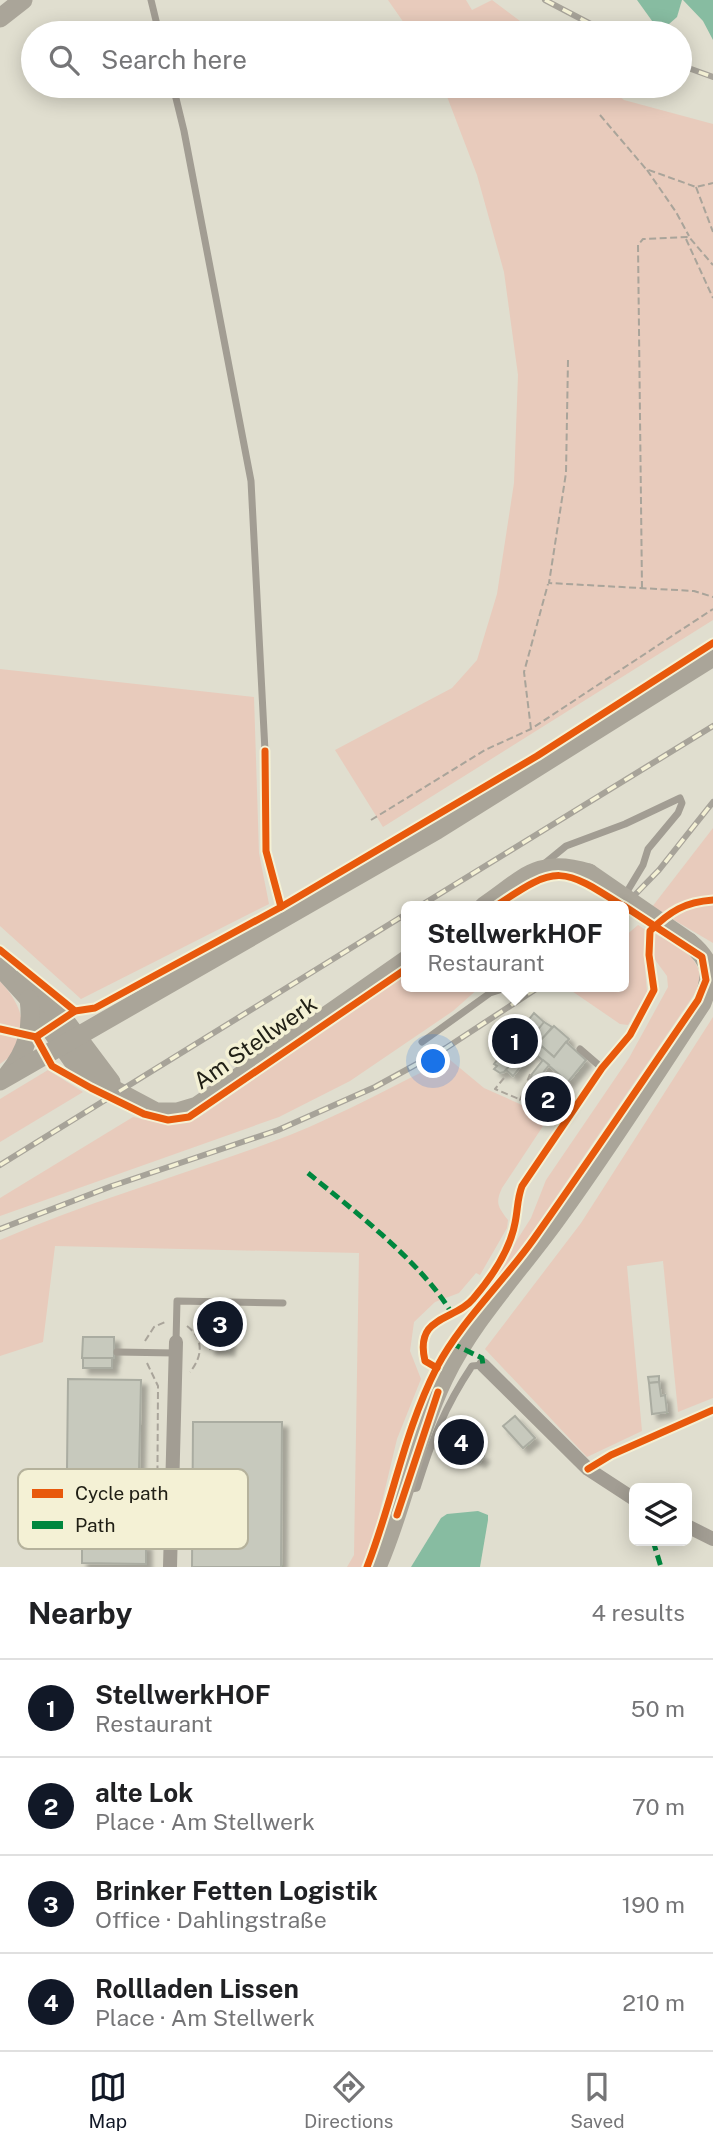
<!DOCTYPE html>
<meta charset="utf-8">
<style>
body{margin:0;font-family:"Public Sans",sans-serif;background:#f6f6f6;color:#202124}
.controls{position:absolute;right:21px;bottom:21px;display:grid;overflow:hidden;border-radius:10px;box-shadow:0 4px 18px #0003}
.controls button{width:63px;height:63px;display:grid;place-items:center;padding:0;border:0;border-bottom:2px solid #e0e0e0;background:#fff;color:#202124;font:35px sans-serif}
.you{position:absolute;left:434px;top:1062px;width:24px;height:24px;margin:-18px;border:5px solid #fff;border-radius:50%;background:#1a73e8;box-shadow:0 0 0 10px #1a73e833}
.badge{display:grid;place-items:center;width:46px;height:46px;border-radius:50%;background:#111827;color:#fff;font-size:23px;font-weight:700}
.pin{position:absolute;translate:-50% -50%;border:4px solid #fff;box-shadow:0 2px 7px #0006}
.popup{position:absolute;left:401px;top:901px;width:228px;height:91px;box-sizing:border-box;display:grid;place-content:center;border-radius:10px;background:#fff;filter:drop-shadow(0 2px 5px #0005);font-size:23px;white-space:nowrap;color:#757577}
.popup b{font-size:26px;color:#202124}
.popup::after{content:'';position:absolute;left:50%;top:100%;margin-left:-14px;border:14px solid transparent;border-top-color:#fff}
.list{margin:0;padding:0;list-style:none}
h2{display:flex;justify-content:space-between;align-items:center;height:91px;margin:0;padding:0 28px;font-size:30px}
h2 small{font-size:23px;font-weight:400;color:#757577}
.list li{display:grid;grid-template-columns:46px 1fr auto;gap:21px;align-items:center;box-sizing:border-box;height:98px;padding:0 28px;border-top:2px solid #e0e0e0}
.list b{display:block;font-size:26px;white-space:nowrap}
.list p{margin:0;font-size:23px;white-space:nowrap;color:#757577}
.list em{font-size:23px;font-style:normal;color:#757577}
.icon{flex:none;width:38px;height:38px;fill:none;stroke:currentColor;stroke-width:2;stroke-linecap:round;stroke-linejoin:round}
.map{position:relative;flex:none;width:713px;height:1567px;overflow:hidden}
.search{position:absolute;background:#fff;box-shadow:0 4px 18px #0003;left:21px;right:21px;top:21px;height:77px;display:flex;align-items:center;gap:18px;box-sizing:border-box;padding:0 24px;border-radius:38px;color:#757577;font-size:26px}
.sheet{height:483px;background:#fff}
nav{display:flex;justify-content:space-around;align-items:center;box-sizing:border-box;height:98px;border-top:2px solid #e0e0e0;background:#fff;font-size:19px;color:#757577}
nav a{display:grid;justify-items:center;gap:4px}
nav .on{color:#111827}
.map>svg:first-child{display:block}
</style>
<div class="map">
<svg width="713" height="1567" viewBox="0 0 713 1567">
<defs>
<filter id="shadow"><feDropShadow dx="5.5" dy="5.5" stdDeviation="2" flood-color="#0004"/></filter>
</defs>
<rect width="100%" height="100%" fill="#e0decf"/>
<g fill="#e8cbbc">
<path d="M388,0H466L472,10L492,0L536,33H411Z"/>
<path d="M443,86H606L624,100L713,124V620L383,827L335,750L452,688L477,660L497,594L514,483L518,375L504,272L477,175Z"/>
<path d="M0,669L254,697L259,853L269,904L81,999L0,926Z"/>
<path d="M713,828V943L652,907Z"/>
<path d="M638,925L646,930L644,956L647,992L628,1025L620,1024L566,987H624V937Z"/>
<path d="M654,933C677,947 703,955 700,986L502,1276L473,1309L531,1218L546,1180L629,1058L668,987L667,976L653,957Z"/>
<path d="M406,974V987H480L453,1011L350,1081L279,1117L0,1216V1198L133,1117L163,1123L198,1118Z"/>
<path d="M0,981C14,997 21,1008 23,1029L0,1023Z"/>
<path d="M713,1017V1398L678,1412L663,1261L627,1266L642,1431L587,1457L485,1349L581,1223Z"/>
<path d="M0,1034L21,1040L15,1053L0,1064Z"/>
<path d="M449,1059L484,1088L549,1117L502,1188C495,1203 498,1207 508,1220L507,1228L480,1275L476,1273L459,1293L435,1302L414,1322L410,1351L421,1379L397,1439L371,1548L361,1567H347L354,1555L359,1253L55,1246L43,1342L0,1356V1240C94,1199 194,1172 290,1135C345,1113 396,1084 449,1059Z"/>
<path d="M48,1070L83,1092L0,1142V1099Z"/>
</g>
<g fill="#87bca1">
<path d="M637,0H682L677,17L660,32Z"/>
<path d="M683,0H713V40L703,21Z"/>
<path d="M478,1511L488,1515V1520L480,1567H411L441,1518L447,1514Z"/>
</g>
<g fill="#c7c9bd" stroke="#aaaca1" stroke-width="2" filter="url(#shadow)">
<path d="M534,1013L545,1023L504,1072L500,1073L494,1069L497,1066L494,1064Z"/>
<path d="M544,1022L552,1027L513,1076L506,1070Z"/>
<path d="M554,1026L569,1039L554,1057L538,1043Z"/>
<path d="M566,1042L586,1060L568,1082L533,1052L539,1044L554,1057Z"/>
<path d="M543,1060L549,1065L539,1078L531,1098L524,1096L532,1074Z"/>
<path d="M210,1309H229V1350L210,1349Z"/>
<path d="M83,1337H114V1358H82Z"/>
<rect x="83" y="1358" width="29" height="10"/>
<path d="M659,1376V1382L649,1383L648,1377Z"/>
<path d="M68,1379L141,1380L139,1471L67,1470Z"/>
<path d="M659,1382L661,1396L665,1395L667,1412L652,1414L649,1383Z"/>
<path d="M515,1416L535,1438L523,1448L503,1426Z"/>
<path d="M193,1422H282L281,1567H192Z"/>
<path d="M458,1433L471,1441L464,1453L451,1445Z"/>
<path d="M468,1447L484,1456L480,1462L464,1453Z"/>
<path d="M63,1480L140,1482L139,1515L63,1514Z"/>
<path d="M82,1543L146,1544V1564L82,1563Z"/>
</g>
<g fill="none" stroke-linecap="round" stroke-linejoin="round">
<g stroke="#a9a49a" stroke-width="2" stroke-dasharray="7 3.5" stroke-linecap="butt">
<path d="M600,115L646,169L696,187L713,183"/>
<path d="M647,170L676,212L689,236"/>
<path d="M696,187L713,232"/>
<path d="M686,239L713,298"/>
<path d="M568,360L566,473L549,583L694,591L713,597"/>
<path d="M642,588L638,245L643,239L689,237L713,265"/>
<path d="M531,729L524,672L548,584"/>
<path d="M371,820L485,750L531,729L713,609"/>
<path d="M530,1074L520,1100L556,1116"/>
<path d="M504,1078L495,1089L519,1099"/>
<path d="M187,1326C204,1339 203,1356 190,1372"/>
<path d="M145,1341L154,1327L165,1322"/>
<path d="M147,1363L158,1386L157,1540"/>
</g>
<g stroke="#a29d93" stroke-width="7">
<path d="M151,0L159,33"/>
<path d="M173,86L184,131L251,481L265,751"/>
<path d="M544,864L566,846L625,824L680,798L682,803L678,813L648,849L643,865L628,890L611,906"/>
<path d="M422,1042L490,993L509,987"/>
<path d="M176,1342L177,1301L283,1303"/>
<path d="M117,1352L175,1353"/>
<path d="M443,1375L425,1361C414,1315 455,1321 473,1299C491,1278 510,1250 515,1223C518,1209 517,1199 522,1186L602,1068L580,1049"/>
<path d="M406,1490L417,1488C432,1440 444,1408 472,1366L483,1365"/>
</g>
<g stroke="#a29d93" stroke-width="14">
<path d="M483,1365L588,1469L634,1499"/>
<path d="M687,1526L713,1539"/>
<path d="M170,1567L176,1342"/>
</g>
<g stroke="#aaa599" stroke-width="19">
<path d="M0,18L23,0"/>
<path d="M484,906C524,879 537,857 589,873"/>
<path d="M0,967L29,999L72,1060L94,1079L156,1112H177L197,1106L406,960"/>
<path d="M23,978L63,1018L111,1082"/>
<path d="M8,1074C27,1051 33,1029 29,999"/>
<path d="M0,1081L437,830L713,657"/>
<path d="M377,1567C404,1506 415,1438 444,1378C473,1318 522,1268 560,1214C610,1145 655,1074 702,1003C713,974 713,962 689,942"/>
</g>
<defs>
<g id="rail">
<path d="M545,0L608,33"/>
<path d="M680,65L713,77"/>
<path d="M420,906L713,726"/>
<path d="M624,906L659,870L713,802"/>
<path d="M0,1165L406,914"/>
<path d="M0,1229L112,1186L278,1130L375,1087L446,1048L539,987"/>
</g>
</defs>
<use href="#rail" stroke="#a7a399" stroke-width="6"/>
<use href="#rail" stroke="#f4f1d5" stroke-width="3.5" stroke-dasharray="10" stroke-linecap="butt"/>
<path stroke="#aaa599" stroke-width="19" d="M589,873L689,942"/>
<g stroke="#00873e" stroke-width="5" stroke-dasharray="10 5" stroke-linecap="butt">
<path d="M308,1173C353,1210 421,1262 451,1312"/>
<path d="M451,1343L482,1358L483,1365"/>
<path d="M653,1541L661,1567"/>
</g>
<defs>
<g id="cycleway">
<path d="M496,906C557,864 562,867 623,906"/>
<path d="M281,907L537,756L713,643"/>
<path d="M0,950L75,1011"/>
<path d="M0,1029L36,1037L75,1011L95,1008L281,907L266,851L265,751"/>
<path d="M36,1037L52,1066L91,1088L144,1114L168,1120L189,1117L406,969"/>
<path d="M437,1368L425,1361C414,1315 455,1321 473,1299C491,1278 510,1250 515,1223C518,1209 517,1199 522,1186L602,1068L630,1035L654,990L649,955L650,931C670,911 685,902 713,900"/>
<path d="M588,1469L611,1455L713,1410"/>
<path d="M397,1515L438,1392"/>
<path d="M367,1567C393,1501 404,1431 437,1367C460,1323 503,1282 533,1240C589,1161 643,1080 698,1000L706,980L702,957L624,906"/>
</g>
</defs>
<use href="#cycleway" stroke="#f4f1d5" stroke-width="11"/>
<use href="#cycleway" stroke="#e8590c" stroke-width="7"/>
</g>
<g text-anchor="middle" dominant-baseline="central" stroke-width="7" stroke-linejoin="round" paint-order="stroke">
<g font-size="23" fill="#212016" stroke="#f4f1d5">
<text transform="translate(255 1042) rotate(-35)">Am Stellwerk</text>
</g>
</g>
<rect x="18" y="1469" width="230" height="80" rx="10" fill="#f4f1d5" stroke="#b5b29c" stroke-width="2"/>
<rect x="32" y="1489" width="31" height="9" fill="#e8590c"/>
<rect x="32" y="1521" width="31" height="8" fill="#00873e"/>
<g font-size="19" fill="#212016">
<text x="75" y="1500">Cycle path</text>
<text x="75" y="1532">Path</text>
</g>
</svg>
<div class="controls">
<button><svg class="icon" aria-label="layers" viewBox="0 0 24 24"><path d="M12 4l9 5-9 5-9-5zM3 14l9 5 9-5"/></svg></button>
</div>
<div class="you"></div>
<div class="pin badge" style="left:515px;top:1041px">1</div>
<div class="popup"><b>StellwerkHOF</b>Restaurant</div>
<div class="pin badge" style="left:548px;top:1099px">2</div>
<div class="pin badge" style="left:220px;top:1324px">3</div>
<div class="pin badge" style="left:461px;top:1442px">4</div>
<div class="search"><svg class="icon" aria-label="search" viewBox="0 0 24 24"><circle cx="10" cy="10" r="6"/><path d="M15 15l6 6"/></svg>Search here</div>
</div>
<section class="sheet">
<h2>Nearby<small>4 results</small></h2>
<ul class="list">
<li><span class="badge">1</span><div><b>StellwerkHOF</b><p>Restaurant</p></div><em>50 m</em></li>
<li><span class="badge">2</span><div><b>alte Lok</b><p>Place · Am Stellwerk</p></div><em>70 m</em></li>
<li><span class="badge">3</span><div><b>Brinker Fetten Logistik</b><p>Office · Dahlingstraße</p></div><em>190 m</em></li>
<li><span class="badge">4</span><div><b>Rollladen Lissen</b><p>Place · Am Stellwerk</p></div><em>210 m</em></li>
</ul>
</section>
<nav>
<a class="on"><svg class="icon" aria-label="map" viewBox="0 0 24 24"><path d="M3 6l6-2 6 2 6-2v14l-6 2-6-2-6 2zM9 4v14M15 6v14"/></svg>Map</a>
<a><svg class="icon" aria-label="directions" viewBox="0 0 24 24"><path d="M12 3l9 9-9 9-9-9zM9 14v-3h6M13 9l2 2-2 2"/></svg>Directions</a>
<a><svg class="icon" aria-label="saved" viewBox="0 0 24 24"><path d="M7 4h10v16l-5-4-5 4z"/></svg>Saved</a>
</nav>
